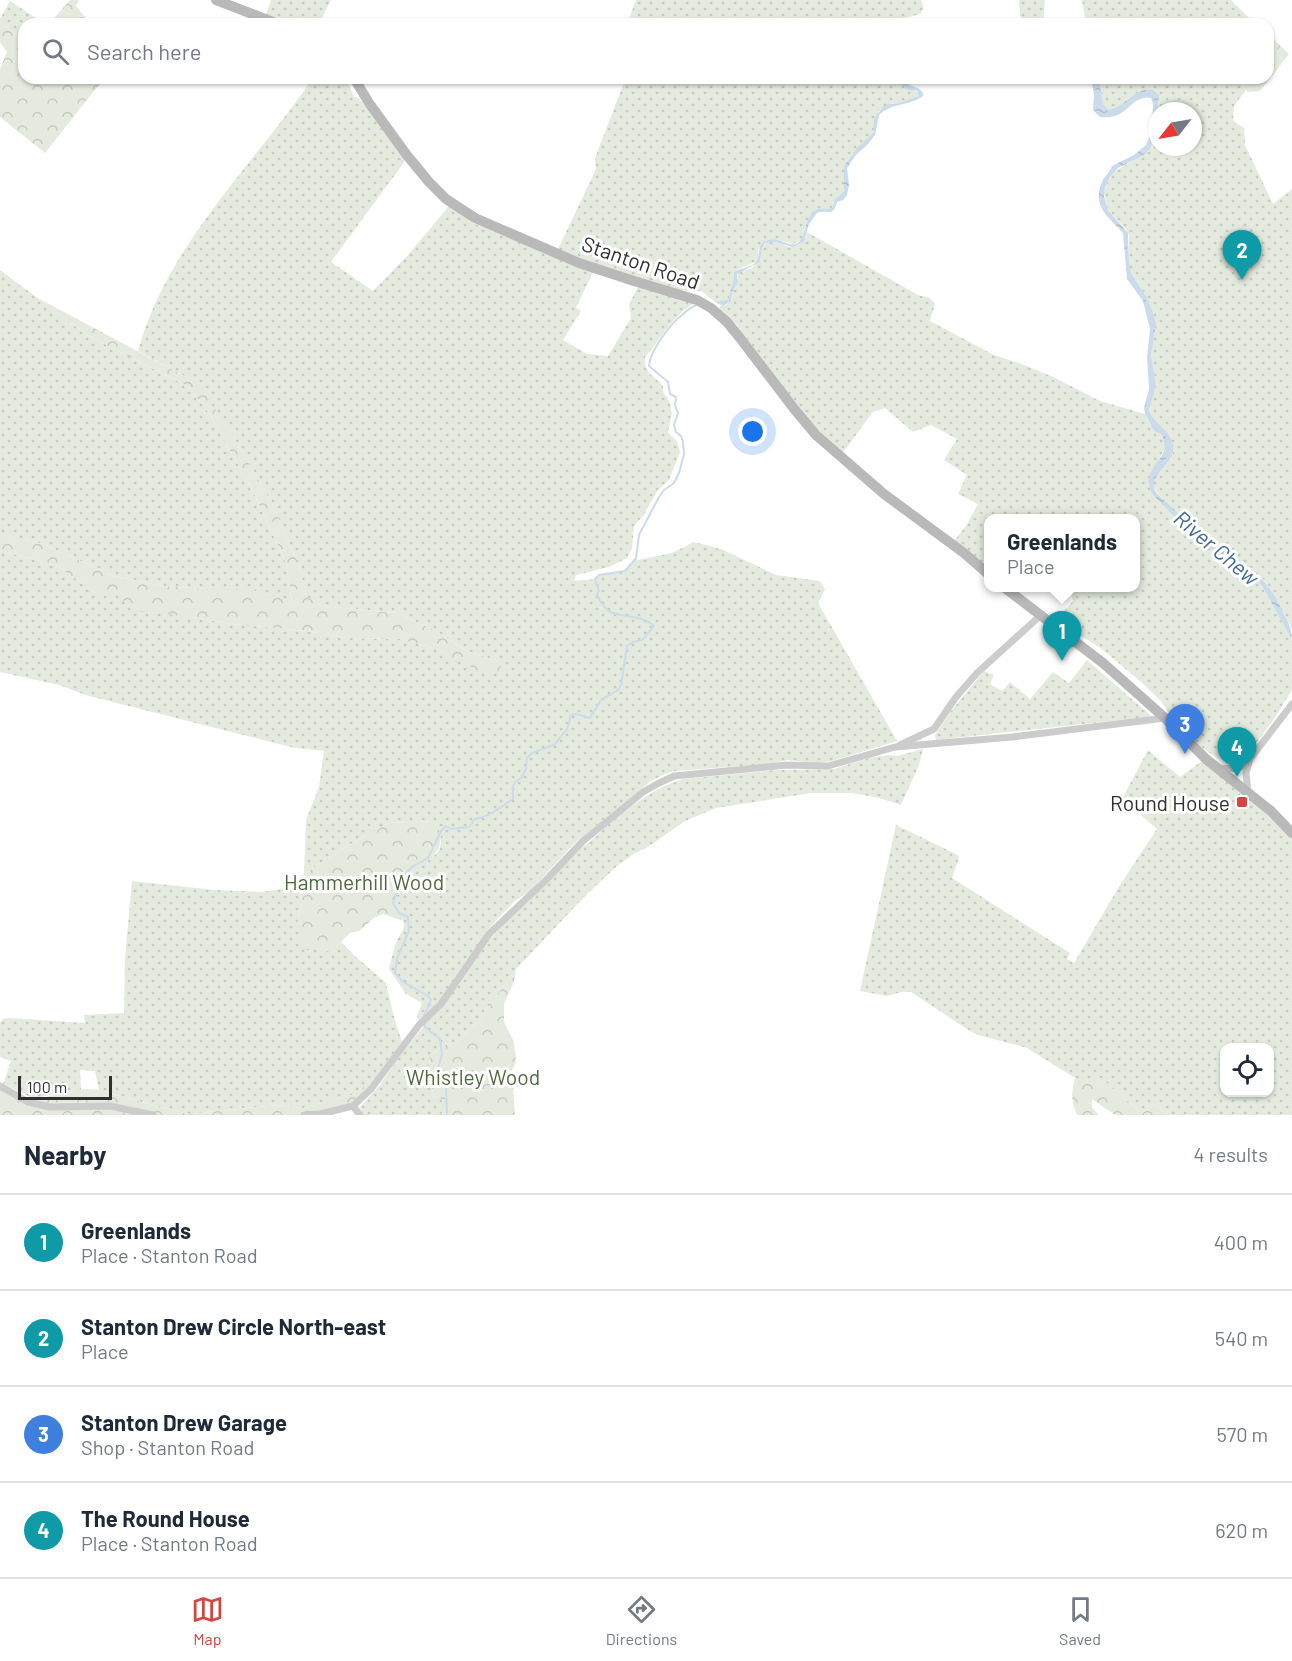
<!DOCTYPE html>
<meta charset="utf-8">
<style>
body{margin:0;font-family:Barlow,sans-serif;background:#f6f6f7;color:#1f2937}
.controls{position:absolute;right:18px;bottom:18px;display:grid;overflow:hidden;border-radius:12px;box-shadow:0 2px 4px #0004}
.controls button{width:54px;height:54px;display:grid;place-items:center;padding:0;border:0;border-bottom:2px solid #e0e1e3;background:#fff;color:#1f2937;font:30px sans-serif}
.compass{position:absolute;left:1148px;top:102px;width:54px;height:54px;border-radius:50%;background:#fff;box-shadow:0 2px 4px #0004;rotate:239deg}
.scale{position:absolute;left:18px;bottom:15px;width:94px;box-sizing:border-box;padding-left:6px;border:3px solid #2f2f2f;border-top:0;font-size:16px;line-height:21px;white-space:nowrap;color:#2f2f2f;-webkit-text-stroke:4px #fff;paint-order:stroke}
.you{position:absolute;left:753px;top:432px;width:21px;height:21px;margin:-15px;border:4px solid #fff;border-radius:50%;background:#1a73e8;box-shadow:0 0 0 9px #1a73e833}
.badge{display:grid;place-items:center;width:39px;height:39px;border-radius:50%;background:#d9433e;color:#fff;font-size:20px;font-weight:700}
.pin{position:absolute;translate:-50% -50px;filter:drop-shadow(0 2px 3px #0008)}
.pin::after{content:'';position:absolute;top:32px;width:21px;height:18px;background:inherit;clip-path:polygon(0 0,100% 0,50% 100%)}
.popup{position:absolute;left:984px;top:514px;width:156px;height:78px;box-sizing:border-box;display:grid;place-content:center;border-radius:12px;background:#fff;filter:drop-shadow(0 2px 4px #0005);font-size:20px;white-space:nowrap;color:#747a83}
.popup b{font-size:22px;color:#1f2937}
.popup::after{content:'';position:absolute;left:50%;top:100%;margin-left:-12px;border:12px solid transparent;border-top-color:#fff}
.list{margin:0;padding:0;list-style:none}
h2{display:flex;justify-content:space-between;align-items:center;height:78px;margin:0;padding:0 24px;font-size:26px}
h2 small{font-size:20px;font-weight:400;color:#747a83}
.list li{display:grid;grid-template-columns:39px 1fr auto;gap:18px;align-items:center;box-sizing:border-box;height:96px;padding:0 24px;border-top:2px solid #e0e1e3}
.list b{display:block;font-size:22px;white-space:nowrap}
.list p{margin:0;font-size:20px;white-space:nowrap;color:#747a83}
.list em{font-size:20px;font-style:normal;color:#747a83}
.icon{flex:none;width:33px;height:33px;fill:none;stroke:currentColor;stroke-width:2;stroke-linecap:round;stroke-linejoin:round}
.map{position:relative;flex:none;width:1292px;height:1115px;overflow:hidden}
.search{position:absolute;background:#fff;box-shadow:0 2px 4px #0004;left:18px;right:18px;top:18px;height:66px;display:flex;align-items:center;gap:15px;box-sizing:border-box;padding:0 21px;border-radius:18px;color:#747a83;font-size:22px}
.sheet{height:462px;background:#fff}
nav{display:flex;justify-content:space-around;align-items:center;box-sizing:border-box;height:84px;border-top:2px solid #e0e1e3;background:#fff;font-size:16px;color:#747a83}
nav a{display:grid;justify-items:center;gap:3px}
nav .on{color:#d9433e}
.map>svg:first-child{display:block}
</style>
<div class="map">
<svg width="1292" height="1115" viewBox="0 0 1292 1115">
<defs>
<pattern id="grass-dots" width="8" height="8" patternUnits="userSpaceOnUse" patternTransform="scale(1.5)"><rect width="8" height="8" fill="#e4ebde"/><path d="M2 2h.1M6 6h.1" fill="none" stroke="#c4cabf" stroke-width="1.8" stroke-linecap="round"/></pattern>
<pattern id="forest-crowns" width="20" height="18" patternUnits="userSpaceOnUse" patternTransform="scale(1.5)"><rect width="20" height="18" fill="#e4ebde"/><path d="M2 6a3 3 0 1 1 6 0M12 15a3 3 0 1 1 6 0" fill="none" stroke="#c4cabf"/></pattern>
<pattern id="water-ripples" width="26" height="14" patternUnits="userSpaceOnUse" patternTransform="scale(1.5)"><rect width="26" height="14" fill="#cbdbea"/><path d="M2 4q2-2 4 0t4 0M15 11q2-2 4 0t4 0" fill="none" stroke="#afbcc9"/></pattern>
</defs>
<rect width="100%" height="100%" fill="#fff"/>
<g fill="url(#grass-dots)" fill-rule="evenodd">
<path d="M271,0H331L319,24H292L266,15Z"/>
<path d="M636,0H921C923,5 925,10 920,14L897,20L895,24H627Z"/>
<path d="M1019,0H1045L1043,24H1023L1020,15Z"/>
<path d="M1082,0H1231L1253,22L1252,24H1086Z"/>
<path d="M10,1L45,24H24V41L0,22V19Z"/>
<path d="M313,78H346L354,97L359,98L405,161L331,262L373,291L408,255L449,206L473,223L593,272L576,308L581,311L563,340L587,354L608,356L631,318L629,304L638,287L694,303C689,307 683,310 679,315C665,328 657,344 645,357C644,374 653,374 663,386V392L669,400L672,413L668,433L677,441L680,452L669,480L658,490L643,516L634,526L632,548L627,558L609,567L576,575L574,581L595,579L599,575L625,571L636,558L638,560L672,553L694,542L721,549L776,575L820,581L825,589L818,603L897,741L832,761L817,763L787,760L768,764L675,771L665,774L651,781L576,842L528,893L516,900L499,917L487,932L488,941L509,919L529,901L581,848C592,841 600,832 610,823C632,805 657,786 684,779L776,770L834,769L869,758L888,755L898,756L923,749L919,765L901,805L879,798L852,793H811L716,808L685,821L648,847L635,853L617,866L587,894L516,969L478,1021L458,1041L447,1044L430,1055L429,1075L434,1097L442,1099V1115H363L360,1107L379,1086L402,1053L423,1027L417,1016L422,1003L406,994L389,969C391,961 393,951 396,943C398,937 403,932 404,926C404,918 399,911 398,904C397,899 403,882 405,877C420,853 453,866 436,821L389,823L347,846L304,874L306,820L319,787L324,751L295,748L89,696L59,685L0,672V551L56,565L96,593H114L193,617L232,624L307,631L347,638L400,639L434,648L477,669L498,661L469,652L434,630L397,613L322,606L307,597L298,563L273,505L234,438L188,378L138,351C167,245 252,167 313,78Z"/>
<path d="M622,78H882L883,82L889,84L898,82C904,87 916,90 919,94L918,97L899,103H892L878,111L874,132L853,154L844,166V191L835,199L832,208C827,209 821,208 817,210C806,215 805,230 801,240L793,244L782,241L767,240L758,250V257L755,262L736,270L729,299L727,301L715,302L701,291L676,290L594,265L558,249L596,169L595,158L625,80Z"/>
<path d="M1099,78H1236L1246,90L1234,106L1233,121L1244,128L1245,145L1273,204L1292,189V629C1281,610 1273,587 1256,572C1245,562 1232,557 1221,549C1201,537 1185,521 1169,504C1165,500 1159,496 1156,491C1147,477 1171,466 1173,452C1176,434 1154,425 1149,410L1156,386L1151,355L1155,324L1148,300L1131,273L1129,260V235L1125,228L1108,210L1104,193L1108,181L1114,172L1148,151L1157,130V147H1193V111H1158L1159,100L1153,90C1134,87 1125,108 1107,109L1103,104Z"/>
<path d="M807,232L918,295L930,298L935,304L930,321L994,355L1019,363L1051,376L1100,401L1145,414C1149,423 1152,431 1161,433L1166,446L1151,474L1152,494L1176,519L1206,546L1244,569L1262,586L1292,640V690L1276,716L1247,756L1239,762H1228L1217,758L1204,749L1180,729L1160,700L1141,682L1102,649L1056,620L1073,601L1070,588H1136V518H988V571L954,541L966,526L978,504L958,494L967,475L944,460L957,439L931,425L913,432L885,408L873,412L841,455L795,404L736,324L719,308L720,306L726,305L732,299L733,290L738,283V272L752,268L761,259C760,236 775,241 790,247L805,239Z"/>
<path d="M0,270L87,335L187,386L205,407L252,489L286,563L292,602L248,589H207L163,586L114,576L43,544L0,533Z"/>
<path d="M1087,660L1150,715L1148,717L936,740L935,735L951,711L984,671L994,675L990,684L1002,691L1010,682L1030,699L1053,672L1069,683Z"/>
<path d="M1148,750L1180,777L1202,761L1259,806L1292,837V1115H1168L1155,1104L1142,1113L1101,1078L1091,1084L1075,1078L1027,1048L978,1035L970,1031L911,992H902L887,996L860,991L896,825L958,855L959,858L952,878L1070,953L1067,959L1074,963L1120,885L1157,829L1122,799ZM1224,1048H1270V1092H1224Z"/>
<path d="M132,881L214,890L262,892L299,886L302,902L297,924L317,946L336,947L341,942L354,955L386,983L395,1021L402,1042L368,1088L365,1086L352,1095L303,1108L278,1105L189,1114L156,1106L99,1090L95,1071L80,1070L81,1090L63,1091L34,1099L3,1084L11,1061L0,1057V1023L3,1019L9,1018L85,1023L84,1015L124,1013L125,957Z"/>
</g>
<g fill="url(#forest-crowns)">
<path d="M70,0H79L76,6L91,24H49Z"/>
<path d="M0,22L24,41V78H106L93,92L45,153L0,117V69L7,52L0,42Z"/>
<path d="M1268,34L1289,54L1260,91L1248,92L1236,78H1268Z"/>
<path d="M36,297L188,378L207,397L234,438L273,505L298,563L307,597L322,606L397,613L434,630L469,652L498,661L504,673L477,670L434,648L400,639L347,638L307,631L232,624L193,617L136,611L114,593H96L56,565L0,551V533H2L43,544L114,576L163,586L207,589H248L292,601L286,563L252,489L205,407L187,386L87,335Z"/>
<path d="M436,821L441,837L439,848L431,859L417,866L405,877L399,897L398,905L401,910L403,921L383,914L374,918L359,931L350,933L336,947L326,952L317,946L308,950L302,948L297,924L302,902L299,886L304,874L347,846L389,823Z"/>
<path d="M516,969L514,982L504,1004V1022L514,1042L516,1062L512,1070L515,1115H442V1099L434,1097L429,1075L430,1055L447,1044L458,1041L478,1021Z"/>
<path d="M1075,1078L1091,1084L1101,1078L1142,1113L1155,1104L1168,1115H1115L1092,1099V1108L1099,1115H1077C1071,1102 1071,1092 1075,1078Z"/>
<path d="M365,1086L371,1089L349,1110L332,1115H0V1090L27,1104L63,1091L87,1089L99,1090L156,1106L189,1114L278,1105L303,1108L352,1095Z"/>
</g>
<g fill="url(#water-ripples)">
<path d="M882,78H884L885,81H888L893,78H900C908,88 917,84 923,93V96C909,106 891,103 879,115L875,135L867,145L856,155L847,168L849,185L847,195L843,200L837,202C833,218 828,209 817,213L809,224L804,241L793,247L775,242L765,243L762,248L760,262L737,274L738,283L733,290L731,301L723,306L715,302L728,300C731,295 730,293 731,288C733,282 734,279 734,272C740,268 749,268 755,263C762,255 755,244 768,240C778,237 788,246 796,244C807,239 803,214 818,209C822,208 828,209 832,208L835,199L844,191V166L857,148L874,132V118L883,107L889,104L899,103L919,96L917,91L906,89L898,82L885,84Z"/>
<path d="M1091,78H1099L1103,104L1107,109C1125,109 1134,86 1153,90L1159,95L1157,130L1150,149L1142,156L1118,168L1110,177L1105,188L1104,196L1108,210L1128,233L1129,260L1131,273L1148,300L1152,310L1156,324L1151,355L1156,386L1149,410C1154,425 1177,434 1173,452C1171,465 1147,478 1156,492C1160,497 1168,503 1173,508C1187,523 1203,538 1221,550C1226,553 1232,555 1238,559C1258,571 1272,588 1282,610C1287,620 1292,628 1292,640L1262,586L1244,569L1206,546L1186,529L1152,494C1150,489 1148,484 1149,479C1152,460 1173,455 1161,434L1156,432L1152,428L1145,414L1144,408L1149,389L1147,357L1150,329L1143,301L1127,279L1123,233C1110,218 1091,207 1102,182C1104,176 1110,173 1112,166L1134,155L1146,145L1152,130L1153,104L1151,98C1136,94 1128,112 1115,116C1110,118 1105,117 1100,117L1093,110L1094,95Z"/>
</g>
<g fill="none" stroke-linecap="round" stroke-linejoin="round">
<g stroke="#cbdbea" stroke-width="2">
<path d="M424,1016L431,1000L428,996L403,982L395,973L397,959L409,931L408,917L399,913L393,903L403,876L412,867L428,858L441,831L446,826L451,829L469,827L475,819C489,817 501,807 513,799V786L515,782L521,778L526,769L527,758L532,753L554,745L567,729L571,715L576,714L590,718L601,700L618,690L621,685L627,646L633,642L642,640L654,626C642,615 627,618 613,613C606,611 600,601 597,595L599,591L595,579L599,575L625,571L636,558L639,535L659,497L664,490L674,483L679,473L684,454L683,441L681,436L676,432L674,425L678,413L675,405L676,397L670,394L668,382L649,366C650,351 670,324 682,315C686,311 692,307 698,304"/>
<path d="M424,1022L425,1027L440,1039L442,1054L436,1076L440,1083L446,1087L447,1115"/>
</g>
<g stroke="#ccc" stroke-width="7">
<path d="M900,745L934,729L956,697L977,673L1041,615"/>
<path d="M1220,768C1231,770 1241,769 1249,761"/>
<path d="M1248,793L1246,773L1250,759L1292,704"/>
<path d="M0,1086L28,1102L50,1107L110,1106L153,1115"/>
<path d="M353,1106L360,1115"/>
<path d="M304,1115L320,1114L353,1106L371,1089L419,1025L441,1004L489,934L546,880L583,841L643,792L659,783L674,776L716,772L786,765L828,766L895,747L1012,737L1165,718"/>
</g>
<g stroke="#b9b9b9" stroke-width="10">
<path d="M216,0L278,24"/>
<path d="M354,78L369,103L406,154L429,182L446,199L475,218L579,263L634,281L687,297L697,300L711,308L727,322L740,338L795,410L816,435L884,494L964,553L988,574"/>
<path d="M1005,588L1103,663L1165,718L1206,759L1271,811L1292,833"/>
</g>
</g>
<rect fill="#d9433e" stroke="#fff" stroke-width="2" x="1236" y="796" width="12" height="12" rx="3"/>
<g text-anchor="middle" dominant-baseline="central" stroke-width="6" stroke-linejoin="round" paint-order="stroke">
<g font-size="21" fill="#2f2f2f" stroke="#fff">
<text transform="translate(641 262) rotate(19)">Stanton Road</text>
</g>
<g font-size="21" fill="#2f2f2f" stroke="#fff" text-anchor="end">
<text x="1230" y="802">Round House</text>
</g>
<g font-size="21" fill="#4e683f" stroke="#fff">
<text x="364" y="881">Hammerhill Wood</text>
<text x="473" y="1076">Whistley Wood</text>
</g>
<g font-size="22" font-style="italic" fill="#42688c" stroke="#fff">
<text transform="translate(1217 547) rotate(40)">River Chew</text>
</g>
</g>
</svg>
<div class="controls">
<button><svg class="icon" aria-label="locate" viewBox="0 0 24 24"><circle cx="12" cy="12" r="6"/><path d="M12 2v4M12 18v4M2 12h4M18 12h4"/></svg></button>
</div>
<svg class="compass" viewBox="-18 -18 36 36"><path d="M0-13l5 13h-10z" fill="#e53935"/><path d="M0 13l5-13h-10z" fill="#747a83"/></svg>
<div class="scale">100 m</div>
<div class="you"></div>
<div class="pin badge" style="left:1062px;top:661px;background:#0f9aa8">1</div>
<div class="popup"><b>Greenlands</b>Place</div>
<div class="pin badge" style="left:1242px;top:280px;background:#0f9aa8">2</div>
<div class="pin badge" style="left:1185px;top:754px;background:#3f7fe0">3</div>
<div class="pin badge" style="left:1237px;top:777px;background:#0f9aa8">4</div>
<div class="search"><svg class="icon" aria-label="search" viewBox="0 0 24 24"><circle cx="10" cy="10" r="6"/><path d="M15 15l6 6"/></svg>Search here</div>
</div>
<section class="sheet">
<h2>Nearby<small>4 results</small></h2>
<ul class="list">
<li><span class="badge" style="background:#0f9aa8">1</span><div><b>Greenlands</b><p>Place · Stanton Road</p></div><em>400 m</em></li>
<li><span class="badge" style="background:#0f9aa8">2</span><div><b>Stanton Drew Circle North-east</b><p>Place</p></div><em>540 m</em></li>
<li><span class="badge" style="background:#3f7fe0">3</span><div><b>Stanton Drew Garage</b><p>Shop · Stanton Road</p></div><em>570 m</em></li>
<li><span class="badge" style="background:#0f9aa8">4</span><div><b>The Round House</b><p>Place · Stanton Road</p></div><em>620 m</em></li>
</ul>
</section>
<nav>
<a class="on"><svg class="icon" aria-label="map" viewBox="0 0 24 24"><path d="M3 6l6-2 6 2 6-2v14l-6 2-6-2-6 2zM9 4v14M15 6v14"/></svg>Map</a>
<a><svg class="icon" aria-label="directions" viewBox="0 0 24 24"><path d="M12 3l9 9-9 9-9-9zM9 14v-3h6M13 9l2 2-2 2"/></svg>Directions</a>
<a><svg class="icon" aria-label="saved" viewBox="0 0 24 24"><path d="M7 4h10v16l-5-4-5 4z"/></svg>Saved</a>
</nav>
